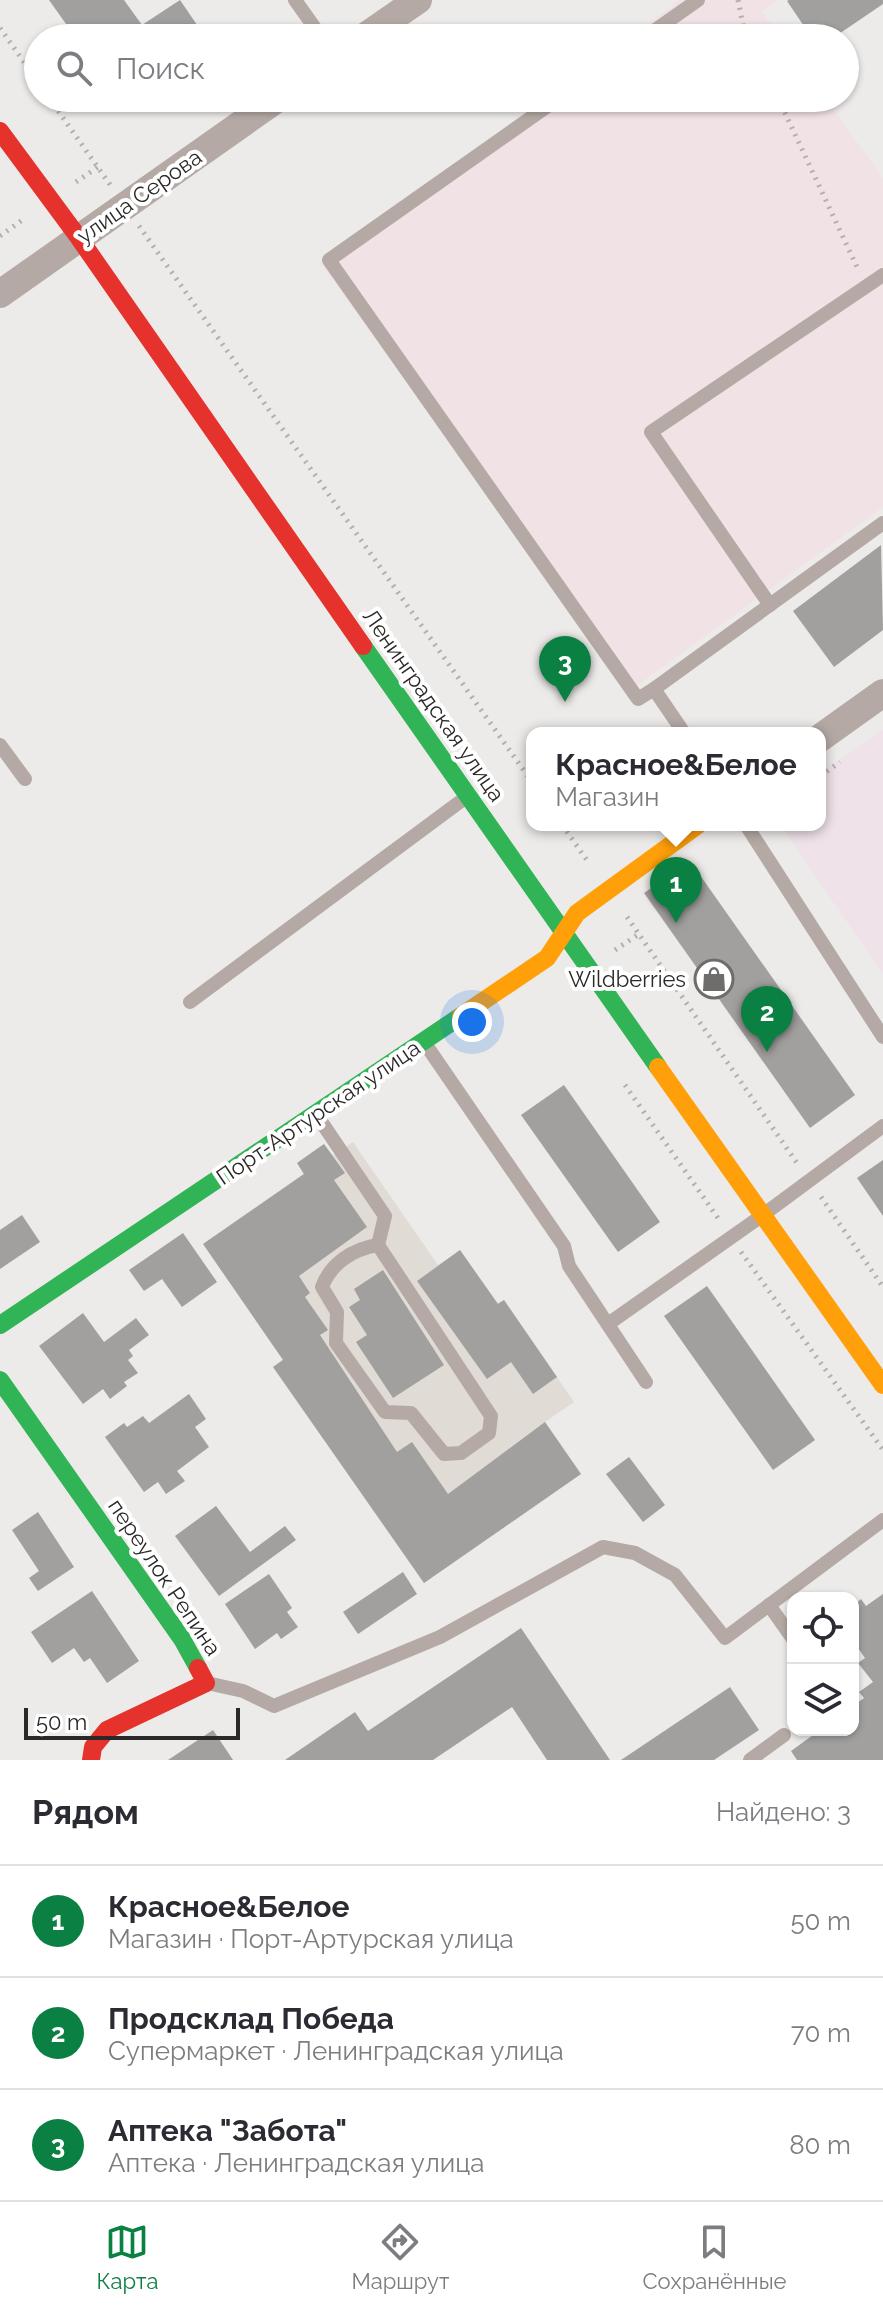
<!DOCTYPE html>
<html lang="ru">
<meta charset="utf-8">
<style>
body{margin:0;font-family:Raleway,sans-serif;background:#f2f2f3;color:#2b2b33}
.controls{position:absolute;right:24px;bottom:24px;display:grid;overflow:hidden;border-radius:16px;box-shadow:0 2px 6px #0004}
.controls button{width:72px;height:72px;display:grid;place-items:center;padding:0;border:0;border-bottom:2px solid #e1e1e2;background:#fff;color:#2b2b33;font:40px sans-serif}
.scale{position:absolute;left:24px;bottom:20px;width:216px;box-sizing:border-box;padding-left:8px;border:4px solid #2b2928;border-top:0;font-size:22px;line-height:28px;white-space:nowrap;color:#2b2928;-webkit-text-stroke:6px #fff;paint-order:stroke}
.you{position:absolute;left:472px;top:1022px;width:28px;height:28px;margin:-20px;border:6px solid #fff;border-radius:50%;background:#1a73e8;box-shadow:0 0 0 12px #1a73e833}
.badge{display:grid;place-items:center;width:52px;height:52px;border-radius:50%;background:#0b8043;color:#fff;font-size:26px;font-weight:700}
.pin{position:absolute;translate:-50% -66px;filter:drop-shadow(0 2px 4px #0008)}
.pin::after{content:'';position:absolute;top:42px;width:28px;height:24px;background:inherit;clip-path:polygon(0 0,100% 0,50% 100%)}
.popup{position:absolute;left:526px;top:727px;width:300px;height:104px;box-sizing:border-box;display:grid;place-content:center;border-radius:16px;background:#fff;filter:drop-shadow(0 2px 6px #0005);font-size:26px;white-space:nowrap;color:#7c7c81}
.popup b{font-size:30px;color:#2b2b33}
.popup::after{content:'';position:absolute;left:50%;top:100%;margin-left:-16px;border:16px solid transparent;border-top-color:#fff}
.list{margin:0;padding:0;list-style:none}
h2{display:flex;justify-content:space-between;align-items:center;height:104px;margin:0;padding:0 32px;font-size:34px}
h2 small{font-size:26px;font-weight:400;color:#7c7c81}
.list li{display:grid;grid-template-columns:52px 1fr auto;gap:24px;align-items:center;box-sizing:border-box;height:112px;padding:0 32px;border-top:2px solid #e1e1e2}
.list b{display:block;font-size:30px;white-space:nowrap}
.list p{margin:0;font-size:26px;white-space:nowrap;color:#7c7c81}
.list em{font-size:26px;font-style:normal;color:#7c7c81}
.icon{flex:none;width:44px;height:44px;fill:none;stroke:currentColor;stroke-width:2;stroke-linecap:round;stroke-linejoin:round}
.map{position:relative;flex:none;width:883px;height:1760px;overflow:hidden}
.search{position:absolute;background:#fff;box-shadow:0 2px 6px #0004;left:24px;right:24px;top:24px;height:88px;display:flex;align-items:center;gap:20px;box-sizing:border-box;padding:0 28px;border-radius:44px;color:#7c7c81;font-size:30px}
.sheet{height:440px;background:#fff}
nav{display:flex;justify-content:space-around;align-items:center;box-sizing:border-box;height:112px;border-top:2px solid #e1e1e2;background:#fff;font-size:22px;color:#7c7c81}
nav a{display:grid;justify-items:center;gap:4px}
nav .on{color:#0b8043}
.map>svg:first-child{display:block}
</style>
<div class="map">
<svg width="883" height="1760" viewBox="0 0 883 1760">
<rect width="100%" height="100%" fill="#edebe9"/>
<path fill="#e0dcd5" d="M353,1142L438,1265L460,1250L497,1303L504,1300L574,1402L545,1422L581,1474L424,1583L273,1367L283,1359L203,1244L303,1174L297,1163L324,1144L333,1155Z"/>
<g fill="#f1e2e5">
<path d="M680,0H778L762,12L781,38H628Z"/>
<path d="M546,98H825L883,178V507L631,690L320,263Z"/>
</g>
<path fill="#efe2e9" d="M883,730V974L780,825H820V773Z"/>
<g fill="#a1a09e">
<path d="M49,0H124L142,25L180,0L206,38H76Z"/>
<path d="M789,0H883V4L833,38H812L787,1Z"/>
<path d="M118,98H144L126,110Z"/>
<path d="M881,545L883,630L834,667L793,611Z"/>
<path d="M690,861L855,1095L810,1128L644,893Z"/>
<path d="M564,1085L660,1222L618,1252L521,1115Z"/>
<path d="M324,1144L345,1173L334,1180L367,1227L299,1276L310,1293L305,1297L328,1330L320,1335L397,1452L412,1442L448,1494L545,1422L581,1474L424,1583L273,1367L283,1360L203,1244L304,1174L297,1163Z"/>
<path d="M883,1160V1216L857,1178Z"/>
<path d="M22,1215L40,1242L0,1269V1230Z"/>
<path d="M183,1233L217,1282L182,1307L162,1279L144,1291L129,1270Z"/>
<path d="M460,1250L498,1304L504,1300L557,1377L533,1394L511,1362L487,1379L417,1281Z"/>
<path d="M383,1270L444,1365L393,1398L356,1342L367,1335L349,1307L360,1300L354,1289Z"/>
<path d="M707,1286L815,1440L773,1470L664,1316Z"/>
<path d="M83,1313L104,1342L136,1318L149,1335L129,1350L133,1356L128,1360L138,1373L124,1382L127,1386L110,1399L103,1389L83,1404L39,1346Z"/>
<path d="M189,1394L206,1419L195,1427L209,1447L177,1471L185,1481L166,1494L158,1482L144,1492L105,1437L124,1423L127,1427L143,1416L149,1423Z"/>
<path d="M629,1457L665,1505L643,1522L606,1474Z"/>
<path d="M216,1506L250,1552L285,1526L296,1540L219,1596L175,1536Z"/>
<path d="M38,1512L74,1567L38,1591L29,1578L39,1571L12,1530Z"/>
<path d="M403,1572L417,1594L358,1634L343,1612Z"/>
<path d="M269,1574L292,1608L287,1612L298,1627L281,1639L277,1633L255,1649L225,1604Z"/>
<path d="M92,1591L139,1661L107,1683L90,1658L84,1662L74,1648L52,1663L31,1632Z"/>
<path d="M883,1594V1760H797L791,1751L820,1730H853V1706L864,1698L859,1692L873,1682L858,1663L865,1658L853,1641V1606L861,1599L866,1606Z"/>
<path d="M521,1628L610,1760H547L512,1707L433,1760H285L355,1712L368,1731Z"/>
<path d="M730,1687L759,1730L714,1760H621Z"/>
<path d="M213,1730L233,1760H168Z"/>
</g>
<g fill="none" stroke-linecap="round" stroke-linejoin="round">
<g stroke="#b5afac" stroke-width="5" stroke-dasharray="2 6" stroke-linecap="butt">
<path d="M738,0L743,25L749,38"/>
<path d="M0,28L38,82"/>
<path d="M49,98L111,186"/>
<path d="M778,98L857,267"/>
<path d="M76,182L98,167"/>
<path d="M139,226L532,782"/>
<path d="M0,236L25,218"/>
<path d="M820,776L840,762"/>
<path d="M562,825L589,863"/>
<path d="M627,917L799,1166"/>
<path d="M615,950L639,934"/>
<path d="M625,1085L720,1221"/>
<path d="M821,1197L883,1287"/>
<path d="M741,1252L883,1450"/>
</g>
<g stroke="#b4a9a5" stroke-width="14">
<path d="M295,0L322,38"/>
<path d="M644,38L698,0"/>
<path d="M559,98L329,260L638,699L654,689L684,733"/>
<path d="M770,605L651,432L883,275"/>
<path d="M654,689L883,523"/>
<path d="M0,745L25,779"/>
<path d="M746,825L883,1037"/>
<path d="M190,1002L465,798"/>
<path d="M424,1042L564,1246L569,1266L646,1382"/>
<path d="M318,1117L385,1216L378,1245L491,1416L489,1433L461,1453L444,1454L411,1413L385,1412L336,1343L337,1312L322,1287C331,1263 353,1249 378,1245"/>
<path d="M608,1324L763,1215L883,1126"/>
<path d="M769,1605L793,1639"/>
<path d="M207,1683L243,1691L274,1706L440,1637L603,1547L635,1553L675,1575L725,1638L883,1520"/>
<path d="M750,1760L784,1735"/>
</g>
<g stroke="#b4a9a5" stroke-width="28">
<path d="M363,38L418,0"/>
<path d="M0,294L278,98"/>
<path d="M820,738L883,693"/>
</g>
<g stroke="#30b455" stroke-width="18">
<path d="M363,646L658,1067"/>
<path d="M0,1325L461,1016"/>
<path d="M0,1380L182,1639L198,1668"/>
</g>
<g stroke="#ff9f0a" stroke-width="18">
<path d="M461,1016L547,958L577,913L698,825"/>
<path d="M658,1067L883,1385"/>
</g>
<g stroke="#e5322d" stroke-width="18">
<path d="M0,131L79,238L363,646"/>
<path d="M91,1760L93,1747L107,1730L206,1683L198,1668"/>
</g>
</g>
<defs>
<symbol id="shop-ring" viewBox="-11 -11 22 22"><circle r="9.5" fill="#fff" stroke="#6f6d6c" stroke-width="1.5"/><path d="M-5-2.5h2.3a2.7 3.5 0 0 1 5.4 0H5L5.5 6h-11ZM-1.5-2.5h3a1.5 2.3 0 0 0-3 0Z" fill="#6f6d6c"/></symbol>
</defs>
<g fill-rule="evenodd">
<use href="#shop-ring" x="692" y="957" width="44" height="44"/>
</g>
<g text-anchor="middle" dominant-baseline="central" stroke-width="8" stroke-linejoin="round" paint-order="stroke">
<g font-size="22" fill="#2b2928" stroke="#fff">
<text transform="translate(139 196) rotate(-35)">улица Серова</text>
<text transform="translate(434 705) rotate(55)">Ленинградская улица</text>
<text transform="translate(318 1112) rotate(-34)">Порт-Артурская улица</text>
<text transform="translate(165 1577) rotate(56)">переулок Репина</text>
</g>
<g font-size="22" fill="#2b2928" stroke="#fff" text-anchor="end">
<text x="686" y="979">Wildberries</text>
</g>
</g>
</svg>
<div class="controls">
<button><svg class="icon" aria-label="locate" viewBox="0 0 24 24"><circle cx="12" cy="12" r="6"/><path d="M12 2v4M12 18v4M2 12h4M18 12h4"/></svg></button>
<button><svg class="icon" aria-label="layers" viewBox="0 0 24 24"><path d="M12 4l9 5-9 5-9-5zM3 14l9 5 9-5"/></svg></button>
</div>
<div class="scale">50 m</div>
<div class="you"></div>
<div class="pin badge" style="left:676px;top:923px">1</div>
<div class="popup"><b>Красное&amp;Белое</b>Магазин</div>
<div class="pin badge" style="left:767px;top:1052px">2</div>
<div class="pin badge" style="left:565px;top:702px">3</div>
<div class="search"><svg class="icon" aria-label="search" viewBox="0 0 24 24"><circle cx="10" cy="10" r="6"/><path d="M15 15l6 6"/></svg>Поиск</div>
</div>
<section class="sheet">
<h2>Рядом<small>Найдено: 3</small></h2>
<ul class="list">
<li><span class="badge">1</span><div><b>Красное&amp;Белое</b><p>Магазин · Порт-Артурская улица</p></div><em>50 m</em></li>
<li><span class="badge">2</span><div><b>Продсклад Победа</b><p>Супермаркет · Ленинградская улица</p></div><em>70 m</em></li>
<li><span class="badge">3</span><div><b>Аптека &quot;Забота&quot;</b><p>Аптека · Ленинградская улица</p></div><em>80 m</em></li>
</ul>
</section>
<nav>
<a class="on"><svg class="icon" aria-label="map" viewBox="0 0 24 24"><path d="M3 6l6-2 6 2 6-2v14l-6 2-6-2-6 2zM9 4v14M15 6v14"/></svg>Карта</a>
<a><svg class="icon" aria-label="directions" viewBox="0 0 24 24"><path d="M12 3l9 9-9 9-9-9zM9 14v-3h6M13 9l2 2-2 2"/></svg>Маршрут</a>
<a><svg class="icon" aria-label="saved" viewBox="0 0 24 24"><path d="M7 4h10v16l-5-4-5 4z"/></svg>Сохранённые</a>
</nav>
